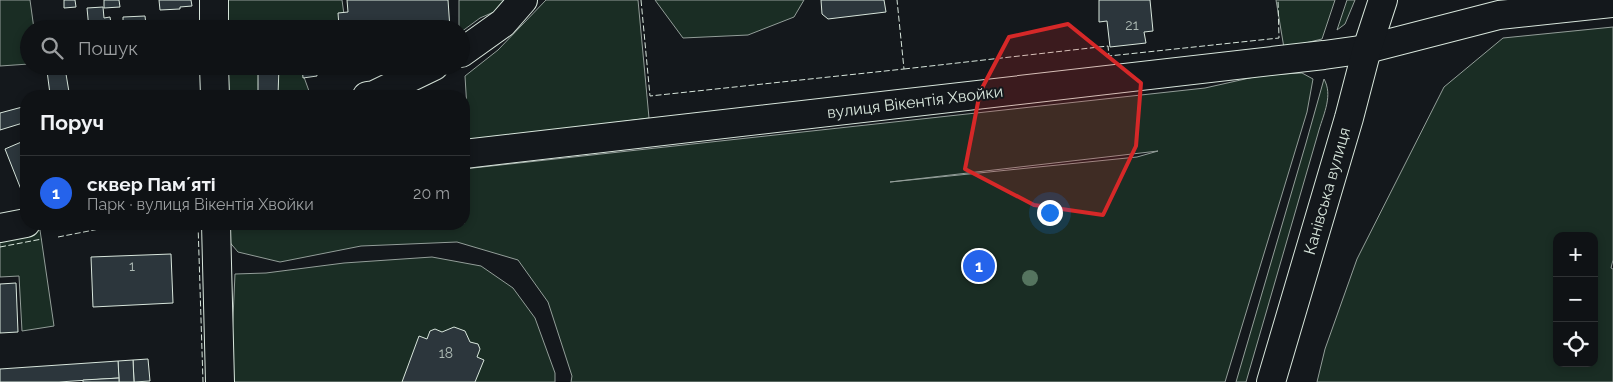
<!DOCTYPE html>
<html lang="uk">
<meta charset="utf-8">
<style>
body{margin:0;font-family:Raleway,sans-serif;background:#1d2022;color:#f1f3f6}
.controls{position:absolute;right:15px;bottom:15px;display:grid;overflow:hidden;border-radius:10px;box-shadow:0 2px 8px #0003}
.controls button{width:45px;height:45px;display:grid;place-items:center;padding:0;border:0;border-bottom:1px solid #2f3234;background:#0f1215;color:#f1f3f6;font:25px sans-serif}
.you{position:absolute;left:1049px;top:212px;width:18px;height:18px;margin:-12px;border:4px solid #fff;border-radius:50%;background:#1a73e8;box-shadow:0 0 0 8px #1a73e833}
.badge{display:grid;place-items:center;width:32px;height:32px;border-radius:50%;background:#2563eb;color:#fff;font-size:16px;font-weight:700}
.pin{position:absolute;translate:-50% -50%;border:2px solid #fff;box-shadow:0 1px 5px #0006}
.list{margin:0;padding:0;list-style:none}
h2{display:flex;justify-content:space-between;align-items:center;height:65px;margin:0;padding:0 20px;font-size:21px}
h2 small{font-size:16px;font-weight:400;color:#9b9ea0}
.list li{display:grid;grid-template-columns:32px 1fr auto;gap:15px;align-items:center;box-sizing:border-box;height:75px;padding:0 20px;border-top:1px solid #2f3234}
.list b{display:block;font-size:19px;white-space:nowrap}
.list p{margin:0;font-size:16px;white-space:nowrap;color:#9b9ea0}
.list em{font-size:16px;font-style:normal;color:#9b9ea0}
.icon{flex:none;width:28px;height:28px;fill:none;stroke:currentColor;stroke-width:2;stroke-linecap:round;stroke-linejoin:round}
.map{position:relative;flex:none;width:1613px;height:382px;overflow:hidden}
.search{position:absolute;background:#0f1215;box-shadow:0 2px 8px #0003;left:20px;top:20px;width:450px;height:55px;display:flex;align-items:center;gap:12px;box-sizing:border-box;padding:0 18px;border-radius:28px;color:#9b9ea0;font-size:19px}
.panel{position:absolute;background:#0f1215;box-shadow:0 2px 8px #0003;left:20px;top:90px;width:450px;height:140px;border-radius:20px}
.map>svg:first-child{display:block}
</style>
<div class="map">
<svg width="1613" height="382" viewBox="0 0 1613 382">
<rect width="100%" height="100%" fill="#14181c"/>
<g fill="#1a2d24" stroke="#939e99" fill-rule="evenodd">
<path d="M0,0H30L34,29H29V64L0,66Z"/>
<path d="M226,0H342L346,29H226Z"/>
<path d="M459,0H508L503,8L480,18L461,32V29H459Z"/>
<path d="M546,0H638L649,118L478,141H464V110L467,109L465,76L498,50Z"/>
<path d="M655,0H804L794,17L748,35L683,38Z"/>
<path d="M1276,0H1335L1322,39L1284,48Z"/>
<path d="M1347,0H1355L1345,24L1337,30Z"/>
<path d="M1613,27V260L1611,268L1613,269V382H1317L1325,349L1357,259L1444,87L1503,38ZM1557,236H1594V363H1557Z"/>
<path d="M226,66H300L309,91L298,96H226Z"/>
<path d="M1302,73L1313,79L1307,112L1225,382H571L572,376L548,302L518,260L457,242L361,246L280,262L238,252L227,239L232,224H464V169L1205,88L1263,75ZM1158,151L1137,157L890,182Z"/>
<path d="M1324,79C1333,95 1324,113 1319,130L1246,382H1236L1306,143Z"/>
<path d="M40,230L54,326L22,331L19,276L0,277V238Z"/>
<path d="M432,257L481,266L513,288L535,318L555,373V382H230L235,274L266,273L344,263Z"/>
</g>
<g fill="#2c363c" stroke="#d8e6dc">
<path d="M64,0H75L76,7L64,8Z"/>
<path d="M104,0H119L120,7L104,8Z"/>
<path d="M159,0H191L192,6L180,7V9L160,10Z"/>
<path d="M347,0H448L450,29H350L349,26H339L338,13L348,12Z"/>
<path d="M821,0H884L886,12L828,19L822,14Z"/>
<path d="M1099,0H1150L1153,31L1144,32L1146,43L1110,47L1107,21L1099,22Z"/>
<path d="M103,7L104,18L110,17L112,29H89L87,8Z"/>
<path d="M145,16L146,25L171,24V29H123V17Z"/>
<path d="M258,66H279L278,96H258Z"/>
<path d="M302,66H316L317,76L303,78Z"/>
<path d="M65,68L69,92L50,94L47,71Z"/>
<path d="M26,106V122L0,130V113Z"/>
<path d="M26,140V197H24L5,149Z"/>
<path d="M171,254L173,303L93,307L91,257Z"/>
<path d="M16,283L18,332L0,333V284Z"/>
<path d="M454,327L465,331L470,342L478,344L480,349L477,357L484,360L475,382H402L419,336L427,339L430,331L435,329L442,332Z"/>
<path d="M148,359L150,381L134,382L133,360Z"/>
<path d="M133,360L134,382H119L118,361Z"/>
<path d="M118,361L119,378L59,382H0V369Z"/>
<path d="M119,378V382H83V380Z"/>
</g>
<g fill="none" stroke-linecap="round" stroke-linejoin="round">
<defs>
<g id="minor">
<path d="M214,0V29"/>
<path d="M461,53L503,23L523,0"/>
<path d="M214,66L215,96"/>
<path d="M367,96L374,95L434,66"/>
<path d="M464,154L1324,55L1367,49L1499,15L1613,3"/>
<path d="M216,224L220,382"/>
<path d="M0,228L26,223"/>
</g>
<path id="major" d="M1271,382L1349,118L1367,49L1383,0"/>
</defs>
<use href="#minor" stroke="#d8e6dc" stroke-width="30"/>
<use href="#major" stroke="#d8e6dc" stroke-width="30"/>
<use href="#minor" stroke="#14181c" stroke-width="28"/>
<use href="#major" stroke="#14181c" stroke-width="28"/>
<g stroke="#d8e6dc" stroke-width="1" stroke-dasharray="6 2.5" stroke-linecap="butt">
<path d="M641,0L650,96L904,69L897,0"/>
<path d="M904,69L1108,46L1109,56L1279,38L1278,0"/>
<path d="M198,224L203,382"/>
<path d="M58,237L125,224"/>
<path d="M0,247L42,239"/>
</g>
</g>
<circle fill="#55745f" cx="1030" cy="278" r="8"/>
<path fill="#d62828" fill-opacity="0.2" stroke="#d62828" stroke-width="4" stroke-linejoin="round" d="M1068,24L1141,83L1136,146L1103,215L1034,205L965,169L980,92L1009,37Z"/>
<g text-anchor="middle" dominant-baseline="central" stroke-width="4" stroke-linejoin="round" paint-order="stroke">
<g font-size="14" fill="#adbab4">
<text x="1132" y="25">21</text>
<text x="132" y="266">1</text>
<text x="446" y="353">18</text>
</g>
<g font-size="16" fill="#d8e6dc" stroke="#14181c">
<text transform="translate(915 102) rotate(-7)">вулиця Вікентія Хвойки</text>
<text transform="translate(1327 191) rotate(-74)">Канівська вулиця</text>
</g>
</g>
</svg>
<div class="controls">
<button>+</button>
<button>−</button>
<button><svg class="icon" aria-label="locate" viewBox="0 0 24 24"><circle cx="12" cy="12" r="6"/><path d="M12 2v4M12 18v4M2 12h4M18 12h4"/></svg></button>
</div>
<div class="you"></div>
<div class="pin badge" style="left:979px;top:266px">1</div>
<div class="search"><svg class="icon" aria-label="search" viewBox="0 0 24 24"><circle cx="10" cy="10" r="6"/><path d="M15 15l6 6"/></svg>Пошук</div>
<section class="panel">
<h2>Поруч<small></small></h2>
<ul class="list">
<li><span class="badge">1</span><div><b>сквер Памʼяті</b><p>Парк · вулиця Вікентія Хвойки</p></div><em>20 m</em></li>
</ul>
</section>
</div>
